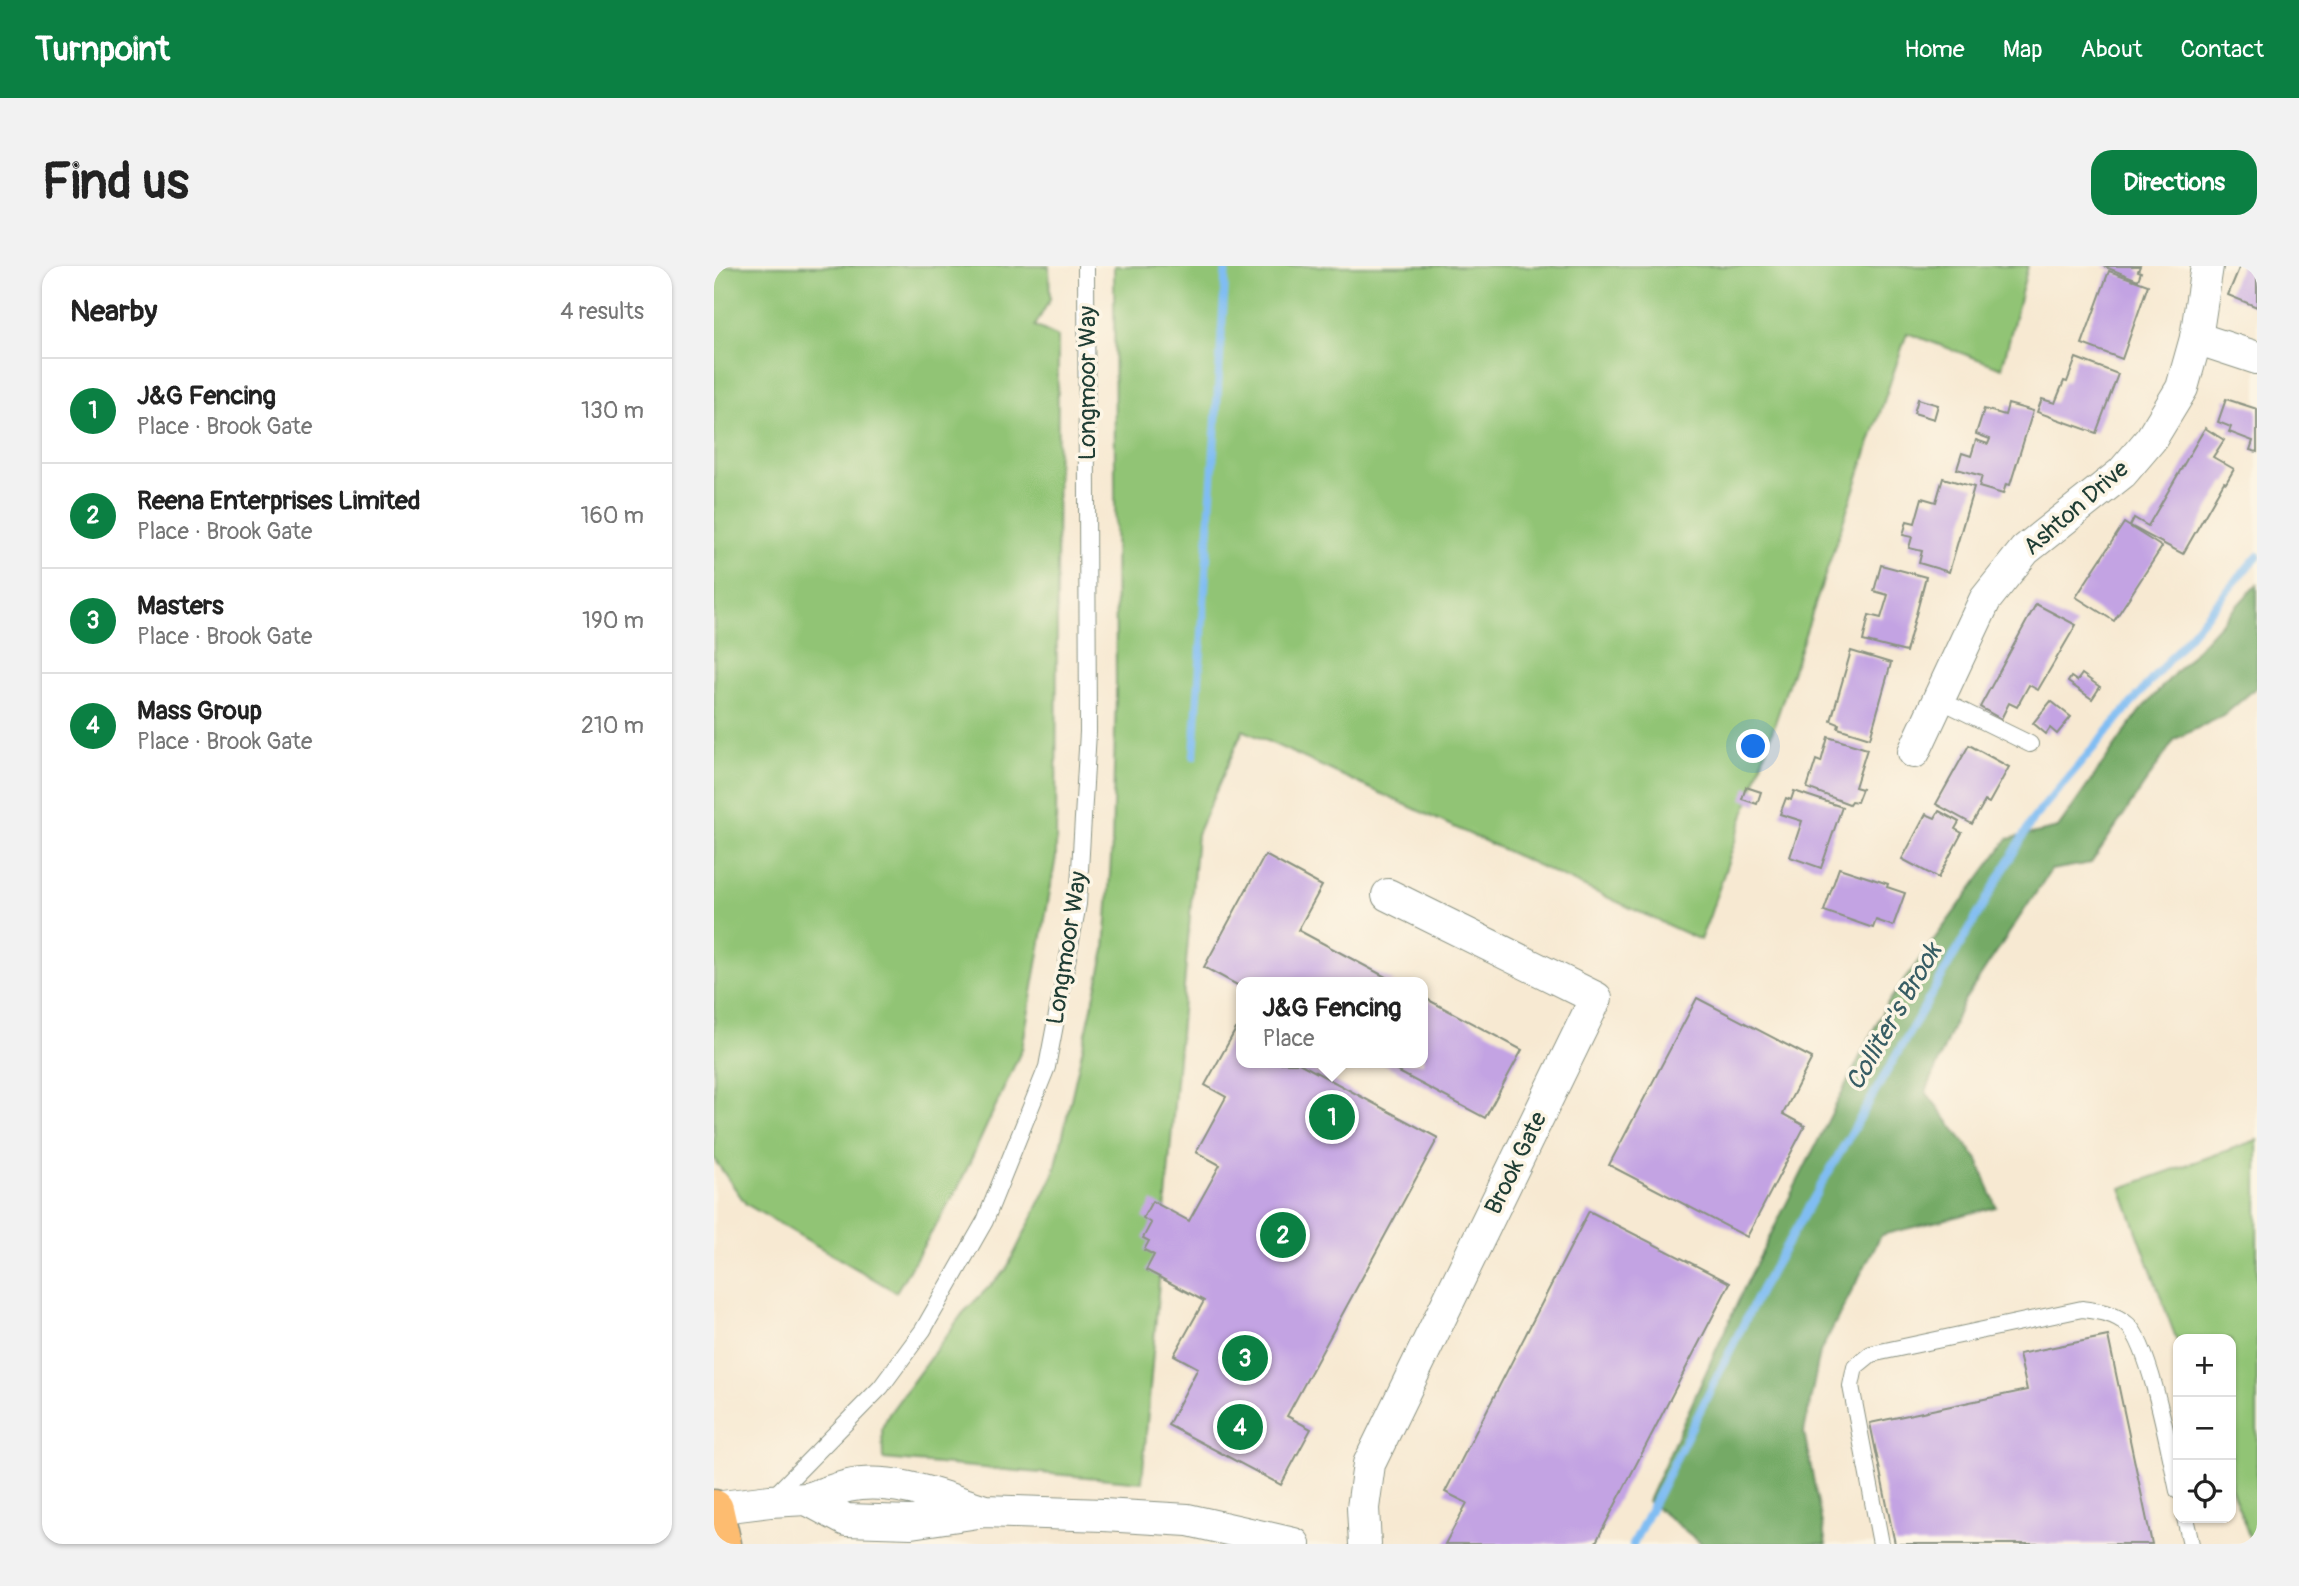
<!DOCTYPE html>
<meta charset="utf-8">
<style>
body{margin:0;font-family:Pangolin,sans-serif;background:#f2f2f2;color:#222}
.controls{position:absolute;right:21px;bottom:21px;display:grid;overflow:hidden;border-radius:14px;box-shadow:0 2px 5px #0004}
.controls button{width:63px;height:63px;display:grid;place-items:center;padding:0;border:0;border-bottom:2px solid #e0e0e0;background:#fff;color:#222;font:35px sans-serif}
.you{position:absolute;left:1040px;top:481px;width:24px;height:24px;margin:-18px;border:5px solid #fff;border-radius:50%;background:#1a73e8;box-shadow:0 0 0 10px #1a73e833}
.badge{display:grid;place-items:center;width:46px;height:46px;border-radius:50%;background:#0b8043;color:#fff;font-size:23px;font-weight:700}
.pin{position:absolute;translate:-50% -50%;border:4px solid #fff;box-shadow:0 2px 7px #0006}
.popup{position:absolute;left:522px;top:711px;width:192px;height:91px;box-sizing:border-box;display:grid;place-content:center;border-radius:14px;background:#fff;filter:drop-shadow(0 2px 5px #0005);font-size:23px;white-space:nowrap;color:#767676}
.popup b{font-size:26px;color:#222}
.popup::after{content:'';position:absolute;left:50%;top:100%;margin-left:-14px;border:14px solid transparent;border-top-color:#fff}
.list{margin:0;padding:0;list-style:none}
h2{display:flex;justify-content:space-between;align-items:center;height:91px;margin:0;padding:0 28px;font-size:30px}
h2 small{font-size:23px;font-weight:400;color:#767676}
.list li{display:grid;grid-template-columns:46px 1fr auto;gap:21px;align-items:center;box-sizing:border-box;height:105px;padding:0 28px;border-top:2px solid #e0e0e0}
.list b{display:block;font-size:26px;white-space:nowrap}
.list p{margin:0;font-size:23px;white-space:nowrap;color:#767676}
.list em{font-size:23px;font-style:normal;color:#767676}
.icon{flex:none;width:38px;height:38px;fill:none;stroke:currentColor;stroke-width:2;stroke-linecap:round;stroke-linejoin:round}
.map{position:relative;flex:none;width:1543px;height:1278px;overflow:hidden;border-radius:21px}
header{display:flex;align-items:center;gap:42px;box-sizing:border-box;height:98px;padding:0 35px;background:#0b8043;color:#fff}
header strong{font-size:33px}
nav{display:flex;gap:38px;margin-inline-start:auto;font-size:24px}
.intro{display:flex;align-items:center;justify-content:space-between;box-sizing:border-box;height:168px;padding:0 42px}
h1{margin:0;font-size:49px}
.button{padding:18px 32px;border-radius:21px;background:#0b8043;color:#fff;font-size:24px;font-weight:700}
main{display:flex;gap:42px;padding:0 42px}
aside{flex:1;background:#fff;border-radius:21px;box-shadow:0 2px 5px #0004}
.map>svg:first-child{display:block}
</style>
<header>
<strong>Turnpoint</strong>
<nav><a>Home</a><a>Map</a><a>About</a><a>Contact</a></nav>
</header>
<div class="intro"><h1>Find us</h1><a class="button">Directions</a></div>
<main>
<aside>
<h2>Nearby<small>4 results</small></h2>
<ul class="list">
<li><span class="badge">1</span><div><b>J&amp;G Fencing</b><p>Place · Brook Gate</p></div><em>130 m</em></li>
<li><span class="badge">2</span><div><b>Reena Enterprises Limited</b><p>Place · Brook Gate</p></div><em>160 m</em></li>
<li><span class="badge">3</span><div><b>Masters</b><p>Place · Brook Gate</p></div><em>190 m</em></li>
<li><span class="badge">4</span><div><b>Mass Group</b><p>Place · Brook Gate</p></div><em>210 m</em></li>
</ul>
</aside>
<div class="map">
<svg width="1543" height="1278" viewBox="0 0 1543 1278">
<rect width="100%" height="100%" fill="#fcf5e5"/>
<filter id="ink" filterUnits="userSpaceOnUse"><feTurbulence type="fractalNoise" baseFrequency=".0143" numOctaves="2"/><feDisplacementMap in="SourceGraphic" scale="14" xChannelSelector="R" yChannelSelector="G"/><feConvolveMatrix kernelMatrix="1 2 1 2 8 2 1 2 1" color-interpolation-filters="sRGB"/></filter>
<filter id="wash" filterUnits="userSpaceOnUse"><feTurbulence type="fractalNoise" baseFrequency=".00686" numOctaves="4" result="noise"/><feDisplacementMap in="SourceGraphic" scale="28" xChannelSelector="R" yChannelSelector="G"/><feGaussianBlur stdDeviation="1.57" result="paint"/><feColorMatrix in="noise" values="0 0 0 0 0 0 0 0 0 0 0 0 0 0 0 0 0 1.4 0 .05"/><feComposite in="paint" operator="in"/></filter>
<g filter="url(#wash)">
<rect width="100%" height="100%" fill="#f7e9d2"/>
<g fill="#91c475" stroke="#588054" stroke-width="2">
<path d="M0,0H335L336,33L321,60L344,71L342,591L308,783L244,922L182,1026L32,938L0,893Z"/>
<path d="M400,0H1314L1288,102L1193,67L995,652L986,674L529,464L483,568L428,1216L169,1193L168,1162L175,1148L249,1047L292,1004L340,908L391,684L398,577L402,428Z"/>
<path d="M1543,874V1278H1538L1517,1221V1073H1464V1078L1407,922Z"/>
</g>
<path fill="#74aa66" stroke="#4a744d" stroke-width="2" d="M1543,318V421L1509,450L1461,473L1377,597L1337,604L1248,738L1212,826L1264,894L1282,941L1167,969L1106,1086L1090,1166L1112,1278H988L934,1235L1030,1022L1172,739L1294,573L1344,562L1425,446Z"/>
<g fill="none" stroke-linecap="round" stroke-linejoin="round">
<g stroke="#80bdf3" stroke-width="8">
<path d="M480,490L512,0"/>
<path d="M919,1278L1047,1023L1319,553L1543,290"/>
</g>
</g>
<g id="blocks">
<g fill="#c3a3e3">
<path d="M1389,0H1426L1424,5L1427,6L1424,14Z"/>
<path d="M1526,0H1543V41L1514,29Z"/>
<path d="M1395,5L1434,19L1408,93L1368,78Z"/>
<path d="M1362,92L1404,108L1382,167L1323,146L1328,133L1341,137L1350,115L1353,116Z"/>
<path d="M1204,133L1224,139L1220,153L1200,147Z"/>
<path d="M1512,133L1543,143V186L1536,184L1539,175L1515,166L1517,161L1504,156Z"/>
<path d="M1294,138L1319,145L1296,219L1292,218L1289,228L1265,221L1268,210L1243,203L1248,187L1257,190L1262,174L1274,178L1276,173L1262,168L1270,143L1291,149Z"/>
<path d="M1491,162L1510,174L1499,191L1520,203L1512,217L1510,216L1469,288L1416,260L1420,252L1434,260Z"/>
<path d="M1229,212L1260,221L1235,306L1205,297L1208,285L1195,282L1198,271L1189,269L1193,255L1201,257L1208,232L1222,236Z"/>
<path d="M1410,257L1448,281L1400,355L1362,331Z"/>
<path d="M1167,299L1212,311L1192,386L1149,375L1155,349L1167,352L1174,329L1160,325Z"/>
<path d="M1322,338L1362,359L1324,424L1315,419L1303,441L1295,437L1287,453L1266,441Z"/>
<path d="M1137,385L1177,397L1156,472L1124,462L1125,458L1117,455Z"/>
<path d="M1368,408L1386,421L1378,433L1354,416L1357,411L1363,415Z"/>
<path d="M1337,435L1357,451L1343,468L1336,462L1332,468L1319,457Z"/>
<path d="M1114,471L1153,483L1141,521L1148,523L1143,536L1137,535L1135,538L1093,522L1102,494L1107,496Z"/>
<path d="M1255,479L1295,501L1275,537L1271,535L1258,558L1222,538Z"/>
<path d="M1032,521L1047,526L1043,538L1028,533Z"/>
<path d="M1080,525L1128,541L1107,602L1076,591L1088,555L1066,548L1072,532L1077,534Z"/>
<path d="M1225,545L1245,556L1241,563L1248,567L1224,612L1188,593L1212,548L1221,552Z"/>
<path d="M551,589L608,620L584,664L681,716H527V721L490,701Z"/>
<path d="M1125,602L1174,618L1173,621L1191,627L1179,660L1162,654L1159,662L1110,645Z"/>
<path d="M709,731L808,784L771,852L668,797H709Z"/>
<path d="M983,732L1098,792L1069,848L1091,860L1033,971L895,899Z"/>
<path d="M522,763L527,766V797H585L724,872L573,1150L597,1163L567,1219L454,1159L484,1102L460,1089L490,1035L432,1004L440,989L430,984L435,975L429,972L437,957L429,952L438,935L475,955L506,899L482,886L512,831L491,819Z"/>
<path d="M875,945L1016,1017L881,1278H731L753,1237L731,1226Z"/>
<path d="M1394,1070L1438,1278H1181L1156,1157L1313,1124L1305,1088Z"/>
</g>
</g>
</g>
<g filter="url(#ink)">
<use href="#blocks" fill-opacity="0" stroke="#8b9383" stroke-width="2"/>
<g fill="none" stroke-linecap="round" stroke-linejoin="round">
<defs>
<g id="service">
<path d="M1224,433L1316,478"/>
<path d="M57,1233L167,1121L209,1064L271,955L333,801L364,638L374,466L372,0"/>
<path d="M1471,1252L1477,1278"/>
<path d="M1167,1278L1137,1120L1141,1101L1157,1088L1368,1043C1384,1045 1401,1047 1414,1059C1437,1081 1456,1189 1464,1225"/>
</g>
<g id="minor">
<path d="M1482,72L1543,92"/>
<path d="M1200,486L1271,334L1311,284L1408,207L1437,173L1468,122L1482,72L1493,0"/>
<path d="M0,1242L56,1235L93,1233"/>
<path d="M271,1245C230,1232 178,1210 134,1220C121,1223 107,1229 93,1233L132,1254L197,1256L271,1245L389,1249L474,1254L580,1278"/>
<path d="M651,1278L649,1242L655,1198L882,732L674,629"/>
</g>
<path id="trunk" d="M0,1243L8,1278"/>
</defs>
<use href="#service" stroke="#8b9383" stroke-width="18"/>
<use href="#minor" stroke="#8b9383" stroke-width="34"/>
<use href="#trunk" stroke="#8b9383" stroke-width="41"/>
<use href="#service" stroke="#fff" stroke-width="16"/>
<use href="#minor" stroke="#fff" stroke-width="32"/>
<use href="#trunk" stroke="#fdbc70" stroke-width="38"/>
</g>
</g>
<g text-anchor="middle" dominant-baseline="central" stroke-width="7" stroke-linejoin="round" paint-order="stroke">
<g font-size="24" fill="#1f3d34" stroke="#fcf5e5">
<text transform="translate(373 117) rotate(-90)">Longmoor Way</text>
<text transform="translate(1362 242) rotate(-41)">Ashton Drive</text>
<text transform="translate(353 682) rotate(-81)">Longmoor Way</text>
<text transform="translate(802 897) rotate(-64)">Brook Gate</text>
</g>
<g font-size="26" font-style="italic" fill="#375d64" stroke="#fcf5e5">
<text transform="translate(1180 751) rotate(-60)">Colliter's Brook</text>
</g>
</g>
</svg>
<div class="controls">
<button>+</button>
<button>−</button>
<button><svg class="icon" aria-label="locate" viewBox="0 0 24 24"><circle cx="12" cy="12" r="6"/><path d="M12 2v4M12 18v4M2 12h4M18 12h4"/></svg></button>
</div>
<div class="you"></div>
<div class="pin badge" style="left:618px;top:851px">1</div>
<div class="popup"><b>J&amp;G Fencing</b>Place</div>
<div class="pin badge" style="left:569px;top:969px">2</div>
<div class="pin badge" style="left:531px;top:1092px">3</div>
<div class="pin badge" style="left:526px;top:1161px">4</div>
</div>
</main>
